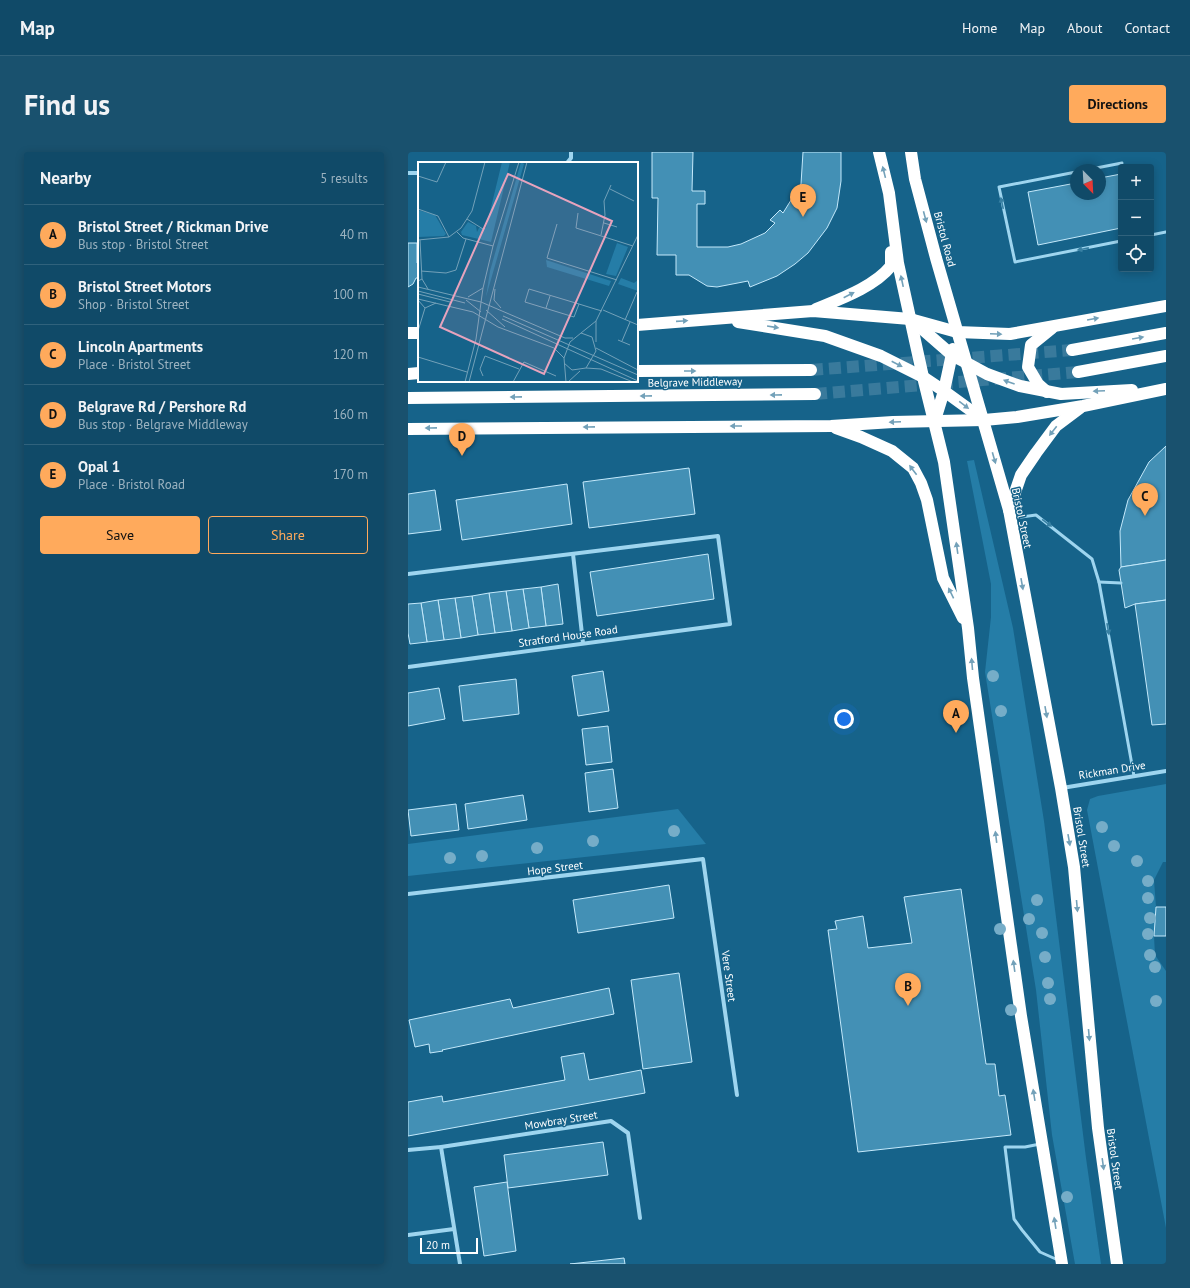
<!DOCTYPE html>
<meta charset="utf-8">
<style>
body{margin:0;font-family:"PT Sans",sans-serif;background:#19516e;color:#f1f3f6}
.controls{position:absolute;right:12px;top:12px;display:grid;overflow:hidden;border-radius:4px;box-shadow:0 2px 10px #0003}
.controls button{width:36px;height:36px;display:grid;place-items:center;padding:0;border:0;border-bottom:1px solid #30627c;background:#104a68;color:#f1f3f6;font:20px sans-serif}
.compass{position:absolute;left:662px;top:12px;width:36px;height:36px;border-radius:50%;background:#104a68;box-shadow:0 2px 10px #0003;rotate:156deg}
.scale{position:absolute;left:12px;bottom:10px;width:58px;box-sizing:border-box;padding-left:4px;border:2px solid #fff;border-top:0;font-size:11px;line-height:14px;white-space:nowrap;color:#fff;-webkit-text-stroke:3px #16638a;paint-order:stroke}
.you{position:absolute;left:436px;top:567px;width:14px;height:14px;margin:-10px;border:3px solid #fff;border-radius:50%;background:#1a73e8;box-shadow:0 0 0 6px #1a73e833}
.badge{display:grid;place-items:center;width:26px;height:26px;border-radius:50%;background:#ffaa5c;color:#111;font-size:13px;font-weight:700}
.pin{position:absolute;translate:-50% -33px;filter:drop-shadow(0 1px 2px #0008)}
.pin::after{content:'';position:absolute;top:21px;width:14px;height:12px;background:inherit;clip-path:polygon(0 0,100% 0,50% 100%)}
.list{margin:0;padding:0;list-style:none}
h2{display:flex;justify-content:space-between;align-items:center;height:52px;margin:0;padding:0 16px;font-size:17px}
h2 small{font-size:13px;font-weight:400;color:#9cb3c0}
.list li{display:grid;grid-template-columns:26px 1fr auto;gap:12px;align-items:center;box-sizing:border-box;height:60px;padding:0 16px;border-top:1px solid #30627c}
.list b{display:block;font-size:15px;white-space:nowrap}
.list p{margin:0;font-size:13px;white-space:nowrap;color:#9cb3c0}
.list em{font-size:13px;font-style:normal;color:#9cb3c0}
.actions{display:flex;gap:8px;padding:12px 16px}
.actions a{flex:1;padding:9px 0;border:1px solid #ffaa5c;border-radius:4px;text-align:center;font-size:14px;color:#ffaa5c}
.actions .main{background:#ffaa5c;color:#111}
.icon{flex:none;width:22px;height:22px;fill:none;stroke:currentColor;stroke-width:2;stroke-linecap:round;stroke-linejoin:round}
.map{position:relative;flex:none;width:758px;height:1112px;overflow:hidden;border-radius:4px}
header{display:flex;align-items:center;gap:24px;box-sizing:border-box;height:56px;padding:0 20px;background:#104a68;border-bottom:1px solid #30627c}
header strong{font-size:19px}
nav{display:flex;gap:22px;margin-inline-start:auto;font-size:14px}
.intro{display:flex;align-items:center;justify-content:space-between;box-sizing:border-box;height:96px;padding:0 24px}
h1{margin:0;font-size:28px}
.button{padding:10px 18px;border-radius:4px;background:#ffaa5c;color:#111;font-size:14px;font-weight:700}
main{display:flex;gap:24px;padding:0 24px}
aside{flex:1;background:#104a68;border-radius:4px;box-shadow:0 2px 10px #0003}
.map>svg:first-child{display:block}
</style>
<header>
<strong>Map</strong>
<nav><a>Home</a><a>Map</a><a>About</a><a>Contact</a></nav>
</header>
<div class="intro"><h1>Find us</h1><a class="button">Directions</a></div>
<main>
<aside>
<h2>Nearby<small>5 results</small></h2>
<ul class="list">
<li><span class="badge">A</span><div><b>Bristol Street / Rickman Drive</b><p>Bus stop · Bristol Street</p></div><em>40 m</em></li>
<li><span class="badge">B</span><div><b>Bristol Street Motors</b><p>Shop · Bristol Street</p></div><em>100 m</em></li>
<li><span class="badge">C</span><div><b>Lincoln Apartments</b><p>Place · Bristol Street</p></div><em>120 m</em></li>
<li><span class="badge">D</span><div><b>Belgrave Rd / Pershore Rd</b><p>Bus stop · Belgrave Middleway</p></div><em>160 m</em></li>
<li><span class="badge">E</span><div><b>Opal 1</b><p>Place · Bristol Road</p></div><em>170 m</em></li>
</ul>
<div class="actions"><a class="main">Save</a><a>Share</a></div>
</aside>
<div class="map">
<svg width="758" height="1112" viewBox="0 0 758 1112">
<rect width="100%" height="100%" fill="#16638a"/>
<g fill="#257da7">
<path d="M566,308L605,476L636,669L678,1006L693,1112H667L644,983L628,838L577,520L583,465V432L559,309Z"/>
<path d="M758,632V710H755L746,728L748,755L746,784L747,803L758,819V1076L679,658L682,647L690,644Z"/>
<path d="M270,657L298,692L0,724V692Z"/>
</g>
<g fill="#4390b5" stroke="#c4e9fb">
<path d="M244,0H285L284,39H297V52H289V95H320L333,92L357,81L367,71L362,68L372,58L375,61L393,32L395,0H433V29L429,56L419,76L400,101L387,112L369,124L342,135L340,129L309,135L299,134L281,123H268V103H249L250,46H244Z"/>
<path d="M713,22V76L630,93L620,40L668,31V42H692V26Z"/>
<path d="M0,91H9V111H11V126H8L5,132L0,135Z"/>
<path d="M758,294V408L713,415L712,379L720,348L741,310Z"/>
<path d="M281,316L287,362L181,376L175,330Z"/>
<path d="M159,332L164,372L54,388L48,348Z"/>
<path d="M27,338L33,378L0,382V342Z"/>
<path d="M300,402L306,447L189,464L182,420Z"/>
<path d="M758,408V448L727,452L717,456L711,418L713,415Z"/>
<path d="M150,432L155,472L138,474L133,435Z"/>
<path d="M133,435L138,474L121,476L115,437Z"/>
<path d="M115,437L121,476L104,479L98,439Z"/>
<path d="M98,439L104,479L87,481L81,441Z"/>
<path d="M81,441L87,481L70,483L64,444Z"/>
<path d="M64,444L70,483L53,486L47,446Z"/>
<path d="M47,446L53,486L36,488L30,448Z"/>
<path d="M30,448L36,488L19,490L13,451Z"/>
<path d="M758,448V572L744,573L727,452Z"/>
<path d="M13,451L19,490L2,492L0,481V452Z"/>
<path d="M195,519L201,559L170,564L164,524Z"/>
<path d="M108,527L111,562L55,569L51,534Z"/>
<path d="M31,536L37,567L0,574V541Z"/>
<path d="M200,574L204,610L178,613L174,577Z"/>
<path d="M205,617L210,656L181,660L177,621Z"/>
<path d="M115,643L119,668L60,677L57,652Z"/>
<path d="M48,652L51,678L3,684L0,658Z"/>
<path d="M261,733L266,766L170,781L165,748Z"/>
<path d="M553,737L578,912H587L591,944L597,943L603,983L450,1000L420,778L429,777L427,769L455,764L460,796L504,791L496,745Z"/>
<path d="M748,755H758V784H746Z"/>
<path d="M271,821L284,910L235,917L223,828Z"/>
<path d="M201,836L206,862L34,898L35,899L22,901L21,892L7,895L1,868L102,847L105,856Z"/>
<path d="M176,901L181,928L233,918L237,941L0,984V950L34,944L35,950L157,928L153,905Z"/>
<path d="M195,990L200,1023L100,1036L96,1003Z"/>
<path d="M99,1030L108,1099L76,1104L66,1035Z"/>
<path d="M216,1106L217,1112H162Z"/>
</g>
<g fill="none" stroke-linecap="round" stroke-linejoin="round">
<g stroke="#397a9c" stroke-width="12" stroke-dasharray="12 6" stroke-linecap="butt">
<path d="M403,218L664,198"/>
<path d="M407,242L670,220"/>
</g>
<g stroke="#9ed5ef" stroke-width="3">
<path d="M678,18L714,11"/>
<path d="M668,20L591,35L607,110L713,89"/>
<path d="M743,83L758,80"/>
<path d="M606,366L628,363L684,407L691,430L726,624"/>
<path d="M691,430L713,431"/>
<path d="M632,992L617,995H597L606,1067L614,1078L632,1100L650,1108"/>
</g>
<g stroke="#9ed5ef" stroke-width="4">
<path d="M159,11L163,6V0"/>
<path d="M0,21H11"/>
<path d="M165,402L175,491"/>
<path d="M0,422L310,384L322,472L0,515"/>
<path d="M654,636L758,619"/>
<path d="M0,742L295,707L329,943"/>
<path d="M33,995L52,1112"/>
<path d="M0,998L33,995L203,969L220,981L232,1066"/>
<path d="M0,1083L46,1077"/>
</g>
<g stroke="#fff" stroke-width="12">
<path d="M471,0L481,41L490,111L515,225L536,310L560,476L565,526L613,864L654,1112"/>
<path d="M503,0L507,27L528,106L601,358L653,636L666,715L690,976L709,1112"/>
<path d="M408,157C432,147 466,135 483,114V100"/>
<path d="M505,169L544,203L579,222L612,234L653,242L724,238"/>
<path d="M330,170L417,184L473,204L515,225L536,239L576,268"/>
<path d="M229,173L405,159L502,167L549,180L602,182L758,154"/>
<path d="M0,181H11"/>
<path d="M664,198L758,181"/>
<path d="M229,219L403,218"/>
<path d="M670,220L758,204"/>
<path d="M0,222L11,221"/>
<path d="M639,240L630,232L620,215L623,193L644,176"/>
<path d="M0,246L407,242"/>
<path d="M527,268L536,239L545,197"/>
<path d="M428,276L453,285L484,299L505,316L513,331L519,348L535,426L555,466"/>
<path d="M0,277L423,274L485,270L576,268L609,265L675,254L758,237"/>
<path d="M601,358L613,323L628,301L648,274L672,256"/>
</g>
</g>
<g fill="#76adc8">
<circle cx="585" cy="524" r="6"/>
<circle cx="593" cy="559" r="6"/>
<circle cx="694" cy="675" r="6"/>
<circle cx="266" cy="679" r="6"/>
<circle cx="185" cy="689" r="6"/>
<circle cx="706" cy="694" r="6"/>
<circle cx="129" cy="696" r="6"/>
<circle cx="74" cy="704" r="6"/>
<circle cx="42" cy="706" r="6"/>
<circle cx="729" cy="709" r="6"/>
<circle cx="740" cy="729" r="6"/>
<circle cx="740" cy="746" r="6"/>
<circle cx="629" cy="748" r="6"/>
<circle cx="742" cy="766" r="6"/>
<circle cx="621" cy="767" r="6"/>
<circle cx="592" cy="777" r="6"/>
<circle cx="634" cy="781" r="6"/>
<circle cx="740" cy="782" r="6"/>
<circle cx="742" cy="803" r="6"/>
<circle cx="637" cy="805" r="6"/>
<circle cx="747" cy="815" r="6"/>
<circle cx="640" cy="831" r="6"/>
<circle cx="642" cy="847" r="6"/>
<circle cx="748" cy="849" r="6"/>
<circle cx="603" cy="858" r="6"/>
<circle cx="659" cy="1045" r="6"/>
</g>
<defs><path id="oneway-solid" d="M-6-.8H1V-3.2L6.5 0L1 3.2V.8H-6Z"/></defs>
<g fill="#73a1b9">
<use href="#oneway-solid" transform="translate(476 20) rotate(-104)"/>
<use href="#oneway-solid" transform="translate(517 65) rotate(75)"/>
<use href="#oneway-solid" transform="translate(494 129) rotate(-102)"/>
<use href="#oneway-solid" transform="translate(441 143) rotate(-27)"/>
<use href="#oneway-solid" transform="translate(685 167) rotate(-10)"/>
<use href="#oneway-solid" transform="translate(274 169) rotate(-4)"/>
<use href="#oneway-solid" transform="translate(365 175) rotate(9)"/>
<use href="#oneway-solid" transform="translate(588 182) rotate(2)"/>
<use href="#oneway-solid" transform="translate(730 186) rotate(-10)"/>
<use href="#oneway-solid" transform="translate(489 212) rotate(27)"/>
<use href="#oneway-solid" transform="translate(282 219)"/>
<use href="#oneway-solid" transform="translate(601 230) rotate(-160)"/>
<use href="#oneway-solid" transform="translate(691 239) rotate(177)"/>
<use href="#oneway-solid" transform="translate(368 243) rotate(179)"/>
<use href="#oneway-solid" transform="translate(238 244) rotate(179)"/>
<use href="#oneway-solid" transform="translate(108 245) rotate(179)"/>
<use href="#oneway-solid" transform="translate(556 253) rotate(37)"/>
<use href="#oneway-solid" transform="translate(487 270) rotate(178)"/>
<use href="#oneway-solid" transform="translate(328 274) rotate(180)"/>
<use href="#oneway-solid" transform="translate(181 275) rotate(179)"/>
<use href="#oneway-solid" transform="translate(23 276) rotate(179)"/>
<use href="#oneway-solid" transform="translate(645 279) rotate(128)"/>
<use href="#oneway-solid" transform="translate(586 306) rotate(74)"/>
<use href="#oneway-solid" transform="translate(505 318) rotate(-127)"/>
<use href="#oneway-solid" transform="translate(549 396) rotate(-98)"/>
<use href="#oneway-solid" transform="translate(614 432) rotate(80)"/>
<use href="#oneway-solid" transform="translate(543 441) rotate(-116)"/>
<use href="#oneway-solid" transform="translate(564 512) rotate(-95)"/>
<use href="#oneway-solid" transform="translate(638 560) rotate(80)"/>
<use href="#oneway-solid" transform="translate(588 685) rotate(-97)"/>
<use href="#oneway-solid" transform="translate(661 688) rotate(80)"/>
<use href="#oneway-solid" transform="translate(669 754) rotate(85)"/>
<use href="#oneway-solid" transform="translate(606 814) rotate(-98)"/>
<use href="#oneway-solid" transform="translate(681 883) rotate(85)"/>
<use href="#oneway-solid" transform="translate(626 943) rotate(-99)"/>
<use href="#oneway-solid" transform="translate(695 1012) rotate(82)"/>
<use href="#oneway-solid" transform="translate(647 1071) rotate(-99)"/>
</g>
<g fill="#3880a3">
<use href="#oneway-solid" transform="translate(594 51) rotate(-102)"/>
<use href="#oneway-solid" transform="translate(675 97) rotate(169)"/>
<use href="#oneway-solid" transform="translate(639 371) rotate(36)"/>
<use href="#oneway-solid" transform="translate(700 477) rotate(80)"/>
</g>
<g text-anchor="middle" dominant-baseline="central" stroke-width="3" stroke-linejoin="round" paint-order="stroke">
<g font-size="11" fill="#fff" stroke="#16638a">
<text transform="translate(537 87) rotate(75)">Bristol Road</text>
<text transform="translate(287 230) rotate(-1)">Belgrave Middleway</text>
<text transform="translate(614 366) rotate(78)">Bristol Street</text>
<text transform="translate(160 484) rotate(-8)">Stratford House Road</text>
<text transform="translate(704 618) rotate(-9)">Rickman Drive</text>
<text transform="translate(674 685) rotate(81)">Bristol Street</text>
<text transform="translate(147 716) rotate(-7)">Hope Street</text>
<text transform="translate(321 824) rotate(82)">Vere Street</text>
<text transform="translate(153 968) rotate(-9)">Mowbray Street</text>
<text transform="translate(707 1007) rotate(82)">Bristol Street</text>
</g>
</g>
<g transform="translate(10 10)">
<rect width="220" height="220" fill="#16638a"/>
<path d="M84,0H92L73,80L44,73L43,70L50,60L58,64L59,70L61,66H68ZM103,0L106,2L68,135L72,109ZM0,48L17,53L28,72L26,74L0,75ZM199,81L210,85L198,114L188,112ZM128,98L193,119L191,124L129,105ZM203,116L216,121L220,118V129L200,122Z" fill="#257da7"/>
<path fill="none" stroke="#73a1b9" stroke-width="1" d="M0,14L19,20L28,0M192,27L216,39M0,47L20,54L31,75M160,51L158,66L215,84M49,57L65,67M186,61L199,65M139,62L129,96L199,118M39,70L45,76L75,84M183,73L187,53L186,39L193,23M0,78L31,75L43,66L54,49L67,0M2,78L4,117M3,109L28,111L38,108L48,77M0,119L4,117L10,127M0,125L63,140L147,176H155M77,127L76,138L83,146M0,129L47,141M0,132L32,140M50,135L65,126M0,137L55,150L80,165L136,186L146,196M0,138L7,146L18,141M48,138L63,150M161,142L156,155L107,140L111,127L161,142L177,147L184,149M128,146L132,134M68,148L87,165M185,148L220,163M85,154L220,213M84,157L220,219M207,158L219,130M0,169L7,146M163,171L178,159M200,178L212,183M204,179L212,160M178,180V159L220,73M178,186L220,208M0,195L49,210M146,201L154,208L168,206L178,189L174,175L163,171L152,180L146,196L148,220M168,206L183,207L215,220M65,214L62,207L67,194L101,207M47,220L58,177L65,126L75,84L101,0M51,220L109,0M95,220L106,200L138,214M150,220L162,209"/>
<path fill="#e7a3bd" fill-opacity="0.15" stroke="#e7a3bd" stroke-width="2" d="M90,12L194,59L126,212L22,165Z"/>
<rect width="220" height="220" fill="none" stroke="#fff" stroke-width="2"/>
</g>
</svg>
<div class="controls">
<button>+</button>
<button>−</button>
<button><svg class="icon" aria-label="locate" viewBox="0 0 24 24"><circle cx="12" cy="12" r="6"/><path d="M12 2v4M12 18v4M2 12h4M18 12h4"/></svg></button>
</div>
<svg class="compass" viewBox="-18 -18 36 36"><path d="M0-13l5 13h-10z" fill="#e53935"/><path d="M0 13l5-13h-10z" fill="#9cb3c0"/></svg>
<div class="scale">20 m</div>
<div class="you"></div>
<div class="pin badge" style="left:548px;top:581px">A</div>
<div class="pin badge" style="left:500px;top:854px">B</div>
<div class="pin badge" style="left:737px;top:364px">C</div>
<div class="pin badge" style="left:54px;top:304px">D</div>
<div class="pin badge" style="left:395px;top:65px">E</div>
</div>
</main>
